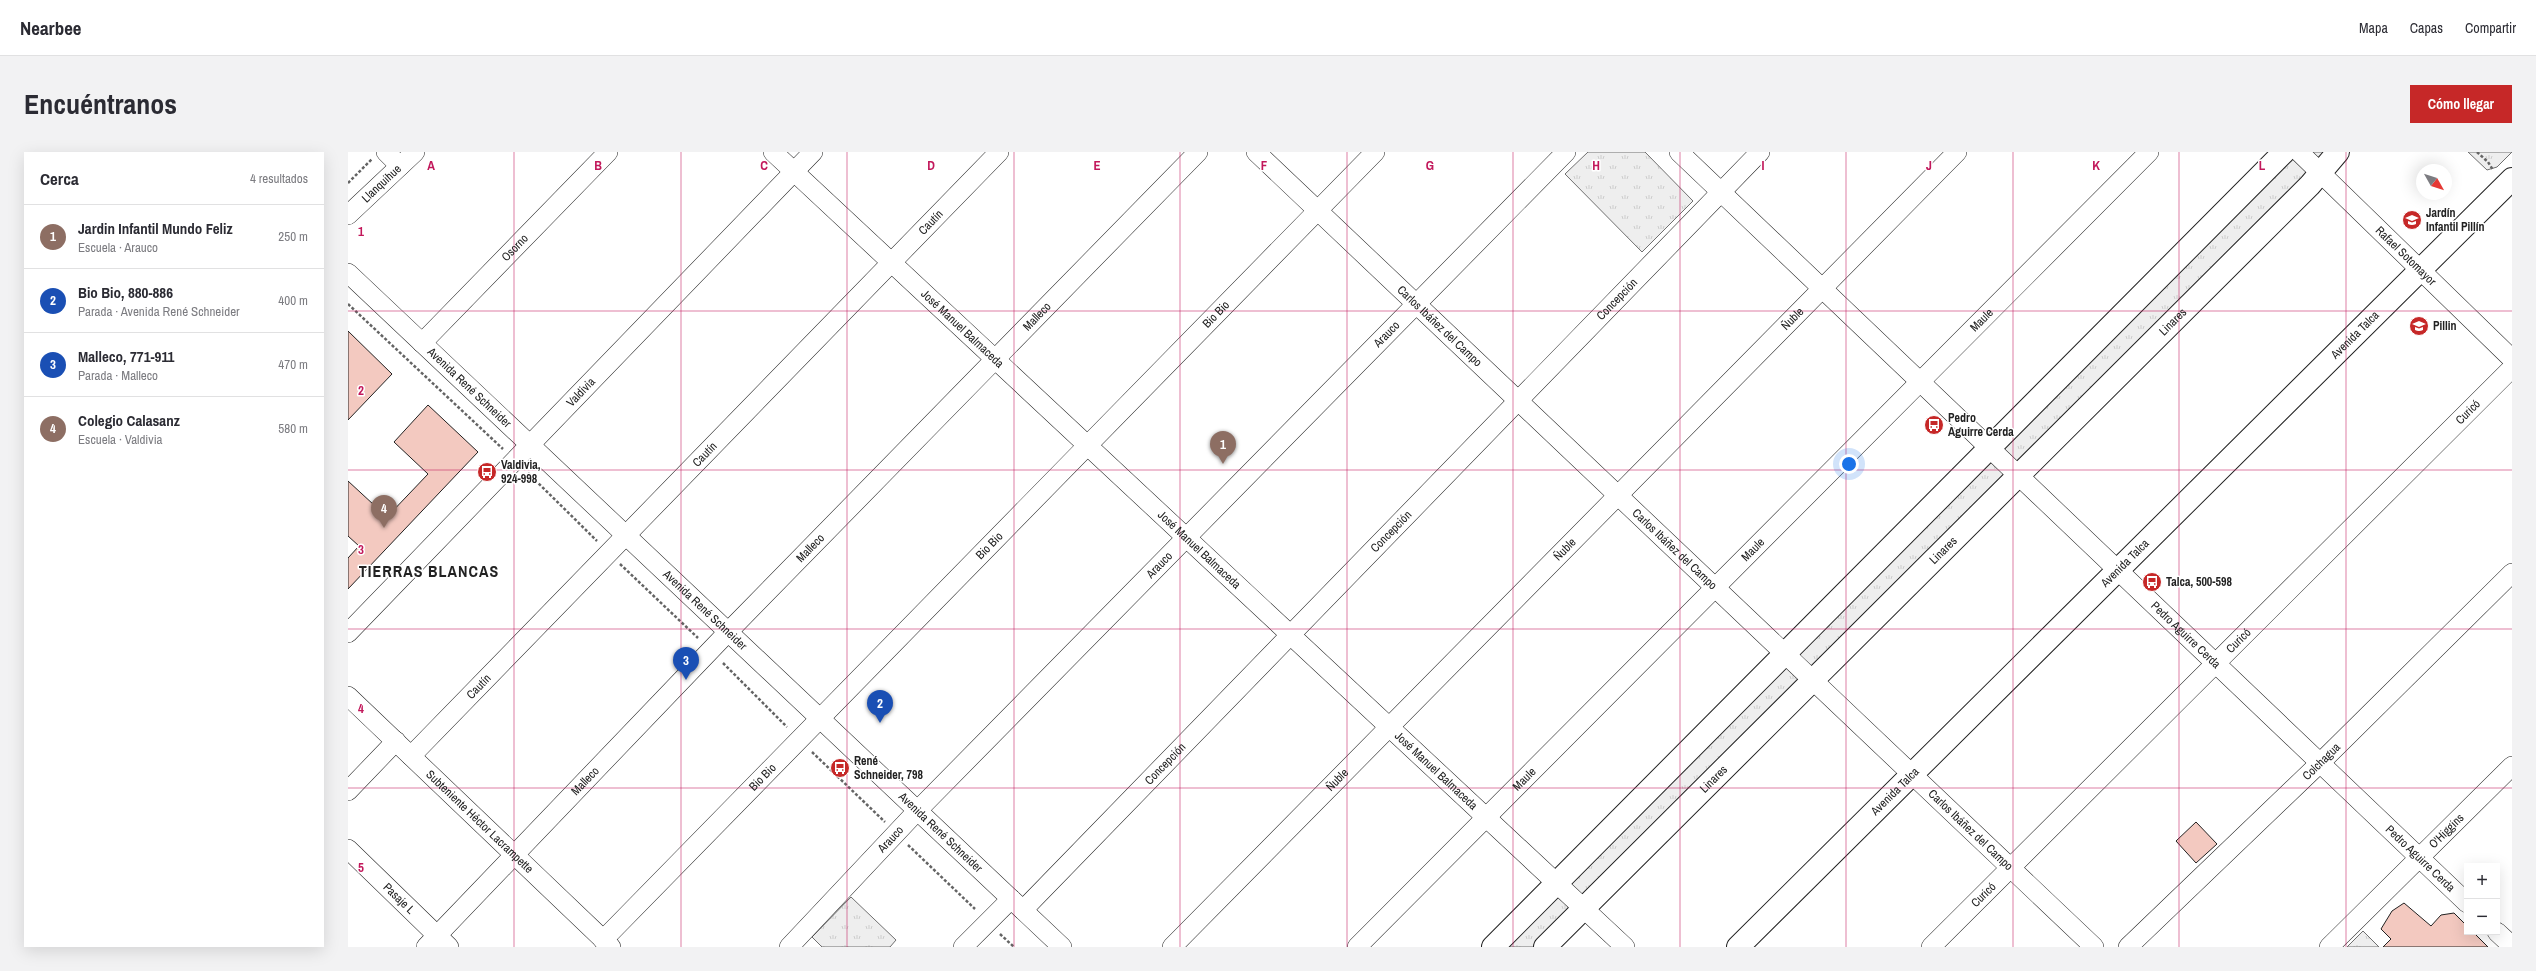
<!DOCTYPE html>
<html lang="es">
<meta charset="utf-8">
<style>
body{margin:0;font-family:"Archivo Narrow",sans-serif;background:#f2f2f3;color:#2b2b33}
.controls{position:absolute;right:12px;bottom:12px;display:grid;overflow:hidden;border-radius:0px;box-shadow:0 4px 16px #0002}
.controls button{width:36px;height:36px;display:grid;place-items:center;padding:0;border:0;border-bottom:1px solid #e1e1e2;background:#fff;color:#2b2b33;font:20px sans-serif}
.compass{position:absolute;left:2068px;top:12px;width:36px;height:36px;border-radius:50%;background:#fff;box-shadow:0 4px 16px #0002;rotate:129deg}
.you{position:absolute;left:1501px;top:312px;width:14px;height:14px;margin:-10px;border:3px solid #fff;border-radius:50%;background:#1a73e8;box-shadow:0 0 0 6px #1a73e833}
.badge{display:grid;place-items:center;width:26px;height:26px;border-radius:50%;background:#c62828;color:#fff;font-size:13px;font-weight:700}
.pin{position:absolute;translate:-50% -33px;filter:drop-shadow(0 1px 2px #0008)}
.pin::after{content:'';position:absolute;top:21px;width:14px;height:12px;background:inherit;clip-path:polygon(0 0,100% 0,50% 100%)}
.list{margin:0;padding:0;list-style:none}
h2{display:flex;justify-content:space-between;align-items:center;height:52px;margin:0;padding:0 16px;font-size:17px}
h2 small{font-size:13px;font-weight:400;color:#7c7c81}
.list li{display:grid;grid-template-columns:26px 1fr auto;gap:12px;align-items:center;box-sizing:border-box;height:64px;padding:0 16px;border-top:1px solid #e1e1e2}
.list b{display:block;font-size:15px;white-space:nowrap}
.list p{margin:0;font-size:13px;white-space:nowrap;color:#7c7c81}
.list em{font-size:13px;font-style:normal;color:#7c7c81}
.map{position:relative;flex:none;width:2164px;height:795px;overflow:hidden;border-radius:0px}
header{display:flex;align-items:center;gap:24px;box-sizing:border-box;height:56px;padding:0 20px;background:#fff;border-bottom:1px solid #e1e1e2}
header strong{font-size:19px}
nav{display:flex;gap:22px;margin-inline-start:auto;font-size:14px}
.intro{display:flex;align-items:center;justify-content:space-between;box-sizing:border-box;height:96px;padding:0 24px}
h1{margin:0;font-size:28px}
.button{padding:10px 18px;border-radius:0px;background:#c62828;color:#fff;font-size:14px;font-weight:700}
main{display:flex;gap:24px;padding:0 24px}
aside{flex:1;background:#fff;border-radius:0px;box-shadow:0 4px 16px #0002}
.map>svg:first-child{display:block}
</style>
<header>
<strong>Nearbee</strong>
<nav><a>Mapa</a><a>Capas</a><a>Compartir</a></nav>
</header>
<div class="intro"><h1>Encuéntranos</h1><a class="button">Cómo llegar</a></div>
<main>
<aside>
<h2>Cerca<small>4 resultados</small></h2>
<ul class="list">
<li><span class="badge" style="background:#8d6e63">1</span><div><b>Jardin Infantil Mundo Feliz</b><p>Escuela · Arauco</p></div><em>250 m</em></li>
<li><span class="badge" style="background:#1a4fb4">2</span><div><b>Bio Bio, 880-886</b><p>Parada · Avenida René Schneider</p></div><em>400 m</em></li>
<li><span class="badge" style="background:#1a4fb4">3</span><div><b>Malleco, 771-911</b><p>Parada · Malleco</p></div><em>470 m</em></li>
<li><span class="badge" style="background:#8d6e63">4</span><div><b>Colegio Calasanz</b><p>Escuela · Valdivia</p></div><em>580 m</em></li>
</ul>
</aside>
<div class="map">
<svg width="2164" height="795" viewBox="0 0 2164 795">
<defs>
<pattern id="grass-tufts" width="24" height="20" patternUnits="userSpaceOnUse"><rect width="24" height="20" fill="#eee"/><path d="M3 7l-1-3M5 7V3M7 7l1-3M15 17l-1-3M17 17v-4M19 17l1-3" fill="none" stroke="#ccc"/></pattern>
</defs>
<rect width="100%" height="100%" fill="#fff"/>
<g fill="url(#grass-tufts)" stroke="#6f6f6f">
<path d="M1240,0H1297L1345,49L1294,100L1217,22Z"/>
<path d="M1948,0H1976L1959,20L1186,795H1156Z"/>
<path d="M2120,0H2164L2149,15L2139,18Z"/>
<path d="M503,745L548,788L542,795H474L464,785Z"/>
<path d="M2015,779L2031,795H1999Z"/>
</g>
<g fill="#f3c9c0" stroke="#222">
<path d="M0,179L44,222L0,268Z"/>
<path d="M80,253L130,300L0,437V406L11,394L0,384V329L39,365L80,322L46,290Z"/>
<path d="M1848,670L1869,692L1848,711L1828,689Z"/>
<path d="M2056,751L2083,774L2093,763L2106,761L2119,774V780H2125L2140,795H2035L2043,787L2033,777L2044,759Z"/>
</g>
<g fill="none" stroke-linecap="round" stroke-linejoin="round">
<defs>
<g id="minor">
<path d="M38,0L52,14"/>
<path id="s1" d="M425,0L1277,795"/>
<path id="s2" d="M908,0L1746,795"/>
<path id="s3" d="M1331,0L2119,751"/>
<path id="s4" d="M1951,0L2164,207"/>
<path id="s5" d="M0,63L67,0"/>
<path id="s6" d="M0,121L714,795"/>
<path id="s7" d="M74,191L260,0"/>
<path id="s8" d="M0,481L465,0"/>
<path id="s9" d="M0,544L263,795"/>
<path id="s10" d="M63,604L651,0"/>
<path d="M0,639L48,589"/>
<path id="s11" d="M0,697L101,795"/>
<path id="s12" d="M675,758L1412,0"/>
<path d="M2149,780L2164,794"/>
<path id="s13" d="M255,788L1027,0"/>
<path id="s14" d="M78,795L380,480L850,0"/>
<path id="s15" d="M441,795L569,659L1218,0"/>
<path d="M615,795L663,747"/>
<path id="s16" d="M824,795L1609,0"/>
<path id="s17" d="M1009,795L1801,0"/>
<path id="s18" d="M1583,795L2164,216"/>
<path id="s19" d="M1780,795L1972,611L2164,421"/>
<path id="s20" d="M1981,795L2164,614"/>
</g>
<g id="major">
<path d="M1145,795L1936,0"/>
<path id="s21" d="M1197,795L1962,33L1990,0"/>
<path id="s22" d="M1390,795L2164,27"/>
</g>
</defs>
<use href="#minor" stroke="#222" stroke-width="20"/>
<use href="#major" stroke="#222" stroke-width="24"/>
<g stroke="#646464" stroke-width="2.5" stroke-dasharray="3 2" stroke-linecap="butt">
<path d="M2129,0L2140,10L2145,18"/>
<path d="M0,31L24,7"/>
<path d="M0,152L155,297"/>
<path d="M180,321L249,389"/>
<path d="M272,412L350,486"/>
<path d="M375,511L439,575"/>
<path d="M464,600L537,670"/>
<path d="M560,693L627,757"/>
<path d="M652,782L666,795"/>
</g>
<use href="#minor" stroke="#fff" stroke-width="19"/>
<use href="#major" stroke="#fff" stroke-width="22"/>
</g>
<path fill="none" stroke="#c2185b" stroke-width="1" stroke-opacity="0.55" d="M166,0V795M333,0V795M499,0V795M666,0V795M832,0V795M999,0V795M1165,0V795M1332,0V795M1498,0V795M1665,0V795M1831,0V795M1998,0V795M0,159H2164M0,318H2164M0,477H2164M0,636H2164"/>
<defs>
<symbol id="school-disc" viewBox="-11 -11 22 22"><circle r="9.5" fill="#c62828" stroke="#fff"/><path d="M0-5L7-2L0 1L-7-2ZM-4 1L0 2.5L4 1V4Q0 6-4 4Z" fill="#fff"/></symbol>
<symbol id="bus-disc" viewBox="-11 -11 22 22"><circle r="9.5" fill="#c62828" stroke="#fff"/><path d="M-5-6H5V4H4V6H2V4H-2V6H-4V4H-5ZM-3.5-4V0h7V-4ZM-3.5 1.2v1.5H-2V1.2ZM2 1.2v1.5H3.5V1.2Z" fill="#fff"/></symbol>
</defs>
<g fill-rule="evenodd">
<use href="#school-disc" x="2053" y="57" width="22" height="22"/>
<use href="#school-disc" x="2060" y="163" width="22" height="22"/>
<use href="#bus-disc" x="1575" y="262" width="22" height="22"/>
<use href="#bus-disc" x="128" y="309" width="22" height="22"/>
<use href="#bus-disc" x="1793" y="419" width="22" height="22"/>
<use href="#bus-disc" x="481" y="605" width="22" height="22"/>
</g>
<g text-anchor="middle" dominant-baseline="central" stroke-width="3" stroke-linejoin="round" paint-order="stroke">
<g font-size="12" fill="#222" stroke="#fff">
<text stroke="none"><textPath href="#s5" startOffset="46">Llanquihue</textPath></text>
<text stroke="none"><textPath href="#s10" startOffset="745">Cautín</textPath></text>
<text stroke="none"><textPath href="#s7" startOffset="133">Osorno</textPath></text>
<text stroke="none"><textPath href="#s4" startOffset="149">Rafael Sotomayor</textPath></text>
<text stroke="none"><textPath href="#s12" startOffset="852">Concepción</textPath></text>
<text stroke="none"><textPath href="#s13" startOffset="876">Bio Bio</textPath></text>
<text stroke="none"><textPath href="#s14" startOffset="878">Malleco</textPath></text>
<text stroke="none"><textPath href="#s16" startOffset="883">Ñuble</textPath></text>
<text stroke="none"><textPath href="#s17" startOffset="885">Maule</textPath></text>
<text stroke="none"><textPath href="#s21" startOffset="886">Linares</textPath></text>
<text stroke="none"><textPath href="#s2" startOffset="253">Carlos Ibáñez del Campo</textPath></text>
<text stroke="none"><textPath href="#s1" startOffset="259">José Manuel Balmaceda</textPath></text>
<text stroke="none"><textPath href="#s15" startOffset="856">Arauco</textPath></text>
<text stroke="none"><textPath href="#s22" startOffset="869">Avenida Talca</textPath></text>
<text stroke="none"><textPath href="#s6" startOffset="167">Avenida René Schneider</textPath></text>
<text stroke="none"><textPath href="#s8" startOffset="335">Valdivia</textPath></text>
<text stroke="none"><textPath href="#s18" startOffset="758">Curicó</textPath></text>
<text stroke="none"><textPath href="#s10" startOffset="421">Cautín</textPath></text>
<text stroke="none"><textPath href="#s12" startOffset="528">Concepción</textPath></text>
<text stroke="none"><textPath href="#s13" startOffset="552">Bio Bio</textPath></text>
<text stroke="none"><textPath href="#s14" startOffset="554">Malleco</textPath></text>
<text stroke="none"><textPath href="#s1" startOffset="583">José Manuel Balmaceda</textPath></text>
<text stroke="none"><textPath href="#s16" startOffset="559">Ñuble</textPath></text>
<text stroke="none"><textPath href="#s17" startOffset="561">Maule</textPath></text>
<text stroke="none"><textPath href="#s2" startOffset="577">Carlos Ibáñez del Campo</textPath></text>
<text stroke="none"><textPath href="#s21" startOffset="562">Linares</textPath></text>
<text stroke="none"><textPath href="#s22" startOffset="545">Avenida Talca</textPath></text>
<text stroke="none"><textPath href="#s15" startOffset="532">Arauco</textPath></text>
<text stroke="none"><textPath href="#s6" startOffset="491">Avenida René Schneider</textPath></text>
<text stroke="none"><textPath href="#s3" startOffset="700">Pedro Aguirre Cerda</textPath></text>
<text stroke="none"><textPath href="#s18" startOffset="434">Curicó</textPath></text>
<text stroke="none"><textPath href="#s10" startOffset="97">Cautín</textPath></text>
<text stroke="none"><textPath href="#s19" startOffset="268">Colchagua</textPath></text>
<text stroke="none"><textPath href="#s12" startOffset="204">Concepción</textPath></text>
<text stroke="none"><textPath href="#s1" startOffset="907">José Manuel Balmaceda</textPath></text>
<text stroke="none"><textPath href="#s13" startOffset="228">Bio Bio</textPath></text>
<text stroke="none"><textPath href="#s17" startOffset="237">Maule</textPath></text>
<text stroke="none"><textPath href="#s21" startOffset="238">Linares</textPath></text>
<text stroke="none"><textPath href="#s16" startOffset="235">Ñuble</textPath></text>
<text stroke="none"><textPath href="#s14" startOffset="230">Malleco</textPath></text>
<text stroke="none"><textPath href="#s22" startOffset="221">Avenida Talca</textPath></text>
<text stroke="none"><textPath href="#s9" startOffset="182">Subteniente Héctor Lacrampette</textPath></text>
<text stroke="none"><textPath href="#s2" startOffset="985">Carlos Ibáñez del Campo</textPath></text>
<text stroke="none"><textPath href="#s20" startOffset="165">O'Higgins</textPath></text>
<text stroke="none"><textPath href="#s6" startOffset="815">Avenida René Schneider</textPath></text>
<text stroke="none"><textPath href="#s15" startOffset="148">Arauco</textPath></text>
<text stroke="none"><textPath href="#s3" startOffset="1024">Pedro Aguirre Cerda</textPath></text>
<text stroke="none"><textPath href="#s18" startOffset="74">Curicó</textPath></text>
<text stroke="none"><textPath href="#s11" startOffset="71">Pasaje L</textPath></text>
</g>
<g font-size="12" font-weight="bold" fill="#222" stroke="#fff" text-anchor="start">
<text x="2078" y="61">Jardín<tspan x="2078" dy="14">Infantil Pillín</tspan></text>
<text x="2085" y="174">Pillin</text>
<text x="1600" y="266">Pedro<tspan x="1600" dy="14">Aguirre Cerda</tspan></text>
<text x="153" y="313">Valdivia,<tspan x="153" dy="14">924-998</tspan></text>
<text x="1818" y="430">Talca, 500-598</text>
<text x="506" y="609">René<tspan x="506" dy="14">Schneider, 798</tspan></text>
</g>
<g font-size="16" font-weight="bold" letter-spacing="1" fill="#222" stroke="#fff">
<text x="81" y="419">TIERRAS BLANCAS</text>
</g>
</g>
<g font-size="13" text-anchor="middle" font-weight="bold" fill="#c2185b" stroke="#fff" stroke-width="3" stroke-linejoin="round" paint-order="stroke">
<text x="83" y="18">A</text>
<text x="250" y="18">B</text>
<text x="416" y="18">C</text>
<text x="583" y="18">D</text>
<text x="749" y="18">E</text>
<text x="916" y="18">F</text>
<text x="1082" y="18">G</text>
<text x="1248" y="18">H</text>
<text x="1415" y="18">I</text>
<text x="1581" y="18">J</text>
<text x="1748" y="18">K</text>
<text x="1914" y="18">L</text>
<text x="13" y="84">1</text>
<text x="13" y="243">2</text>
<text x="13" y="402">3</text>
<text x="13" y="561">4</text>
<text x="13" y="720">5</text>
</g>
</svg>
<div class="controls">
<button>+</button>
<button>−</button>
</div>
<svg class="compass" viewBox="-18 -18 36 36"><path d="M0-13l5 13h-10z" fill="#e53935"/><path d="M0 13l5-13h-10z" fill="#7c7c81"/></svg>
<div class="you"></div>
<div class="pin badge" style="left:875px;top:312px;background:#8d6e63">1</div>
<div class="pin badge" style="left:532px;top:571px;background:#1a4fb4">2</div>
<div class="pin badge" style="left:338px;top:528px;background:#1a4fb4">3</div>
<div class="pin badge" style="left:36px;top:376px;background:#8d6e63">4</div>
</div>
</main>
